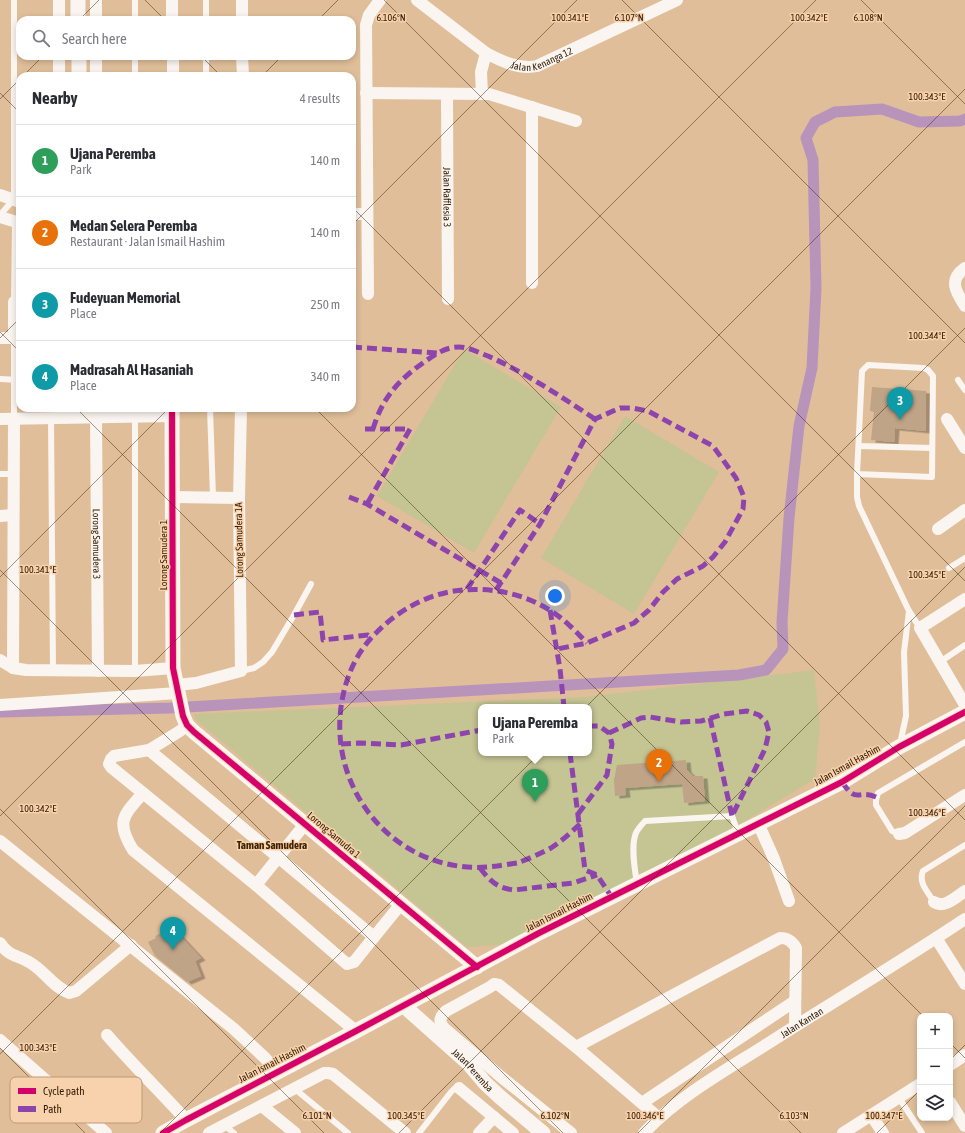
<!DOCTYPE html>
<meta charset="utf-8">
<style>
body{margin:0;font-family:"Asap Condensed",sans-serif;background:#f7f7f7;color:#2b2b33}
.controls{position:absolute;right:12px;bottom:12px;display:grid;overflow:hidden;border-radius:8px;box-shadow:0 2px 6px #0003}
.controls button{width:36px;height:36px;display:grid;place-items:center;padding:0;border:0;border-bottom:1px solid #e1e1e2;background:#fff;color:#2b2b33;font:20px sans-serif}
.you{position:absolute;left:555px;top:596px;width:14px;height:14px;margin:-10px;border:3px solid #fff;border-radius:50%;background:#1a73e8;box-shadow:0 0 0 6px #1a73e833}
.badge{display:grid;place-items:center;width:26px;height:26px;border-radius:50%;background:#6e5336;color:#fff;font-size:13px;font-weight:700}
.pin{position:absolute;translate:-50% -33px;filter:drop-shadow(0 1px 2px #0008)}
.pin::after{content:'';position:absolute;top:21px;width:14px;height:12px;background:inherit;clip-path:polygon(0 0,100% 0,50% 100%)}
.popup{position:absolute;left:478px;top:704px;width:114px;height:52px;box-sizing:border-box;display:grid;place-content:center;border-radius:8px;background:#fff;filter:drop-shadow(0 1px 3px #0005);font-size:13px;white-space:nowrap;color:#7c7c81}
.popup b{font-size:15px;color:#2b2b33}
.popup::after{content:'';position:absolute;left:50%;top:100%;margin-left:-8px;border:8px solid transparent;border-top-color:#fff}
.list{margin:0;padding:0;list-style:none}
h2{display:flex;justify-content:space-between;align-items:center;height:52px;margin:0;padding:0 16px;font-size:17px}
h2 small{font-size:13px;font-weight:400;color:#7c7c81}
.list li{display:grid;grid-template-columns:26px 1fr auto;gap:12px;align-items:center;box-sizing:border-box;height:72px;padding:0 16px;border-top:1px solid #e1e1e2}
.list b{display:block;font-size:15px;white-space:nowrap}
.list p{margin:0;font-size:13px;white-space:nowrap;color:#7c7c81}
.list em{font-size:13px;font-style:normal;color:#7c7c81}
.icon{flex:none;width:22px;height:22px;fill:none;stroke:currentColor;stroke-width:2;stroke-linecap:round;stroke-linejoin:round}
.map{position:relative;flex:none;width:965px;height:1133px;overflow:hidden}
.search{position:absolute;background:#fff;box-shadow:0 2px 6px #0003;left:16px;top:16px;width:340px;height:44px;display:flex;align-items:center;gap:10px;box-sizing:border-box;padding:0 14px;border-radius:12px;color:#7c7c81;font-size:15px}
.panel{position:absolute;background:#fff;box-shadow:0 2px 6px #0003;left:16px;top:72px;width:340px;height:340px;border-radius:12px}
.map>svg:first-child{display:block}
</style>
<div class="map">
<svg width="965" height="1133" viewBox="0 0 965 1133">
<defs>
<filter id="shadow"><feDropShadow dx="4.5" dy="2.5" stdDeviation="0" flood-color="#0004"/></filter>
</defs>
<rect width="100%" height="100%" fill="#e0be9a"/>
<g fill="#c5c493" fill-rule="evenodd">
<path d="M464,349L561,407L474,553L377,496Z"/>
<path d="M625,416L719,472L634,614L541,558Z"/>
<path d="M814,670L820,726L815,779L738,825L500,945L467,947L195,719L194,714L585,697ZM481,707H589V753H481Z"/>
</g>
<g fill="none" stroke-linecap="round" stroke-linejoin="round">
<path stroke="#b894bb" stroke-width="11" d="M0,712L170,708L739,675L766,670L783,649L782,622L789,518L799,426L812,368L816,288L813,160L806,138L815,122L835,112L882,109L919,122L960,121L965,119"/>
</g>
<g fill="#bfa487" filter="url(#shadow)">
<path d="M872,387L926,391V431L895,428L894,442L871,440L874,412L870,411Z"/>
<path d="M686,760L687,770L693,776H703L705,801L684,803L682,784L625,788L626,795L615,796L614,780L617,765Z"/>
<path d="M173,928L201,958L195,961L201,976L187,982L155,956L148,942L156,938L155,936Z"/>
</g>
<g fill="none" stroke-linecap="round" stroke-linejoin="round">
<g stroke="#faf5f0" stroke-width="6">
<path d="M135,0V20"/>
<path d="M206,0V20"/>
<path d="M135,76V56"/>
<path d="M206,76V56"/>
<path d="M0,215L14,199V0"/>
<path d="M14,302L15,222"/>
<path d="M0,379L20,380"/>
<path d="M958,380L965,390"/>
<path d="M210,408L213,497"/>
<path d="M135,417V671"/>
<path d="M51,418L53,670"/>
<path d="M14,419V338"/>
<path d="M859,446L932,448"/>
<path d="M0,474H14"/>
<path d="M857,474L932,477L933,376L928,370L924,368L868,365L862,371L857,474V497L859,506L909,611L920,628"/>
<path d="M949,568L965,558"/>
<path d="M940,662L965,645"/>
<path d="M241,671L254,668L263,662L272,652L294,615L311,584"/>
<path d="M900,744L906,716L904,652L909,611"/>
<path d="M899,834L892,831L876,805V800L878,793L965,742"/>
<path d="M637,884C635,870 631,849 635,836C636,830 641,826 645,821L732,816L738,833"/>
<path d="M934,902C928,892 918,883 923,871L965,845"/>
<path d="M295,1089L348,1133"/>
<path d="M899,1098L922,1133"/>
<path d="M224,1125L234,1133"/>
<path d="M419,1133L451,1092L454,1089L459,1088"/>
</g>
<g stroke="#faf5f0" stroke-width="12">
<path d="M59,0V20"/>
<path d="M172,0V20"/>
<path d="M242,0V20"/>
<path id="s1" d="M417,0L486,53C501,61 520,70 537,66L677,0"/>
<path d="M96,20V0"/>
<path d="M96,56V76"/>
<path d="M173,56V76"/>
<path d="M242,56L243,76"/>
<path d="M59,76V56"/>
<path d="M366,93L489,94L576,121"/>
<path id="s2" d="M447,94L448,299"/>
<path d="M482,94L481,72L486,53"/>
<path d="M0,195L20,202"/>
<path d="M352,214H367"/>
<path d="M0,217L20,223"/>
<path d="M965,268C948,280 956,292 965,306"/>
<path d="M532,283V107"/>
<path d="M368,294L366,25L369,15L380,0"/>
<path d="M0,338H20"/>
<path d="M14,338V302H20"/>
<path id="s3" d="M96,418L98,671"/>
<path d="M0,419L172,416"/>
<path d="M947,419L965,448"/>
<path d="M173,497L239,498"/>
<path d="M0,516L13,515"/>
<path d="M938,529L965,510"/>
<path d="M965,599L920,628L965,705"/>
<path d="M0,660L13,668L26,670L135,671L173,668"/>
<path d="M13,668L14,419"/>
<path d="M176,685L196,683L241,671L239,498L241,408"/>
<path d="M0,705L178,693"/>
<path d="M187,725L180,731L149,750L114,756L111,759L109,764L111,767L256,885L347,964L354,962L374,937L401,904"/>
<path d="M149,750L374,937"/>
<path d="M143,793C124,815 115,821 133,850L356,1031"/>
<path d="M758,823L774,859L789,901"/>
<path d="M899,834L905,833L965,795"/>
<path d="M0,841L234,1029L265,1058L277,1072"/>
<path d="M256,885L305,824"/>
<path d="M934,902C944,909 956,897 965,891"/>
<path d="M936,938L965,984"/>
<path d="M0,943C8,956 17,955 29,962C44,970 53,987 69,993L76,991L131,945"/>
<path d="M107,1035C132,1064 160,1091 186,1120"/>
<path d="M0,1040L106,1133"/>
<path d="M576,1047L780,938C788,938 792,941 796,948L795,1026"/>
<path d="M950,1065L965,1055"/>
<path d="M459,1088L513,1133"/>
<path d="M950,1102L965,1126"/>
<path d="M642,1103L795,1001"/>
<path d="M262,1106L295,1133"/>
<path d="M871,1115L883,1133"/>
<path d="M209,1133L324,1073H328L333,1074L405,1133"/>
<path d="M479,1133L494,1117"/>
<path d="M571,1133L500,1076L444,1028C438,1021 440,1017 446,1011L490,987L494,984L499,985L576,1047L659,1118"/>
<path id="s4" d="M644,1133C678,1097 723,1072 764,1046C831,1003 899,963 965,919"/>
<path d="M843,1133L920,1084"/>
</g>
<g stroke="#faf5f0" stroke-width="15">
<path d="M78,0V20"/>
<path d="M79,56V76"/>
<path d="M172,408L173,668L183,716L187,725L194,732L477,967"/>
<path id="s5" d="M404,1006L468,1063L485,1083L500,1097L543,1133"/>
<path d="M163,1133L186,1120L356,1031L539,933L842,782L899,747L965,712"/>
</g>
<g stroke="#8e44ad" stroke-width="5" stroke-dasharray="10 5" stroke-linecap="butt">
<path d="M352,347L437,353"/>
<path d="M365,429H410L367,504"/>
<path d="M373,429C381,402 394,385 416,368C429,359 442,347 459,347C469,347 479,353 488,356C526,373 560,396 595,419"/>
<path d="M349,497L367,504L501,583"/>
<path d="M467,589L520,510L540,524"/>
<path d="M496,590L540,524L595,419L620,408H632L648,411L713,446L736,478L744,497L743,509L725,542L713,557L703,566L677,579L663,592L649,610L634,623L587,643L557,649"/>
<path d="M550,610L560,669L564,707"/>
<path d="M294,615L320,612L323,640L368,635L371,637"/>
<path d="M710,718L732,816"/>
<path d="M609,733L641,718L650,717L681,722L701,721L724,714L747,711L759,715L766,722L769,732L765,749L732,816"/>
<path d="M341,744L359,743L401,745L481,730"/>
<path d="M570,753L585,870L597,875L611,896"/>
<path d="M842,782C858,805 856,789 876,797"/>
<path d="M578,814L607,775L612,744L609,733L599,726H589"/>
<path d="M580,824C571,832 562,841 551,848C544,852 526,860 517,863C511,864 503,865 497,866C404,879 329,798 341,707C345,678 356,652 377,632C398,611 424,596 454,591C495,585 539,596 570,626C576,631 581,637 587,643"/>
<path d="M480,868C490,881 497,888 514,890L573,883L597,875"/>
</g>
<defs>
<g id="cycleway">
<path d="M172,408L173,668L183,716L187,725L194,732L477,967"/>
<path d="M163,1133L186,1120L356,1031L539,933L842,782L899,747L965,712"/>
</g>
</defs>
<use href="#cycleway" stroke="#f8d2ac" stroke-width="8"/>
<use href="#cycleway" stroke="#d6006c" stroke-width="6"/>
</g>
<path fill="none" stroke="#301900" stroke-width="1" stroke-opacity="0.45" d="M145,0L165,20M384,0L965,581M622,0L965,343M861,0L965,104M79,20L99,0M318,20L338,0M201,56L221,76M23,76L43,56M262,76L282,56M0,93L20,113M0,99L20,79M352,207L965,820M352,225L577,0M0,332L20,352M0,338L20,318M76,408L801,1133M315,408L923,1016M0,570L563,1133M0,577L169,408M0,809L324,1133M0,816L816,0M950,1043L965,1058M0,1048L85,1133M0,1054L965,89M950,1060L965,1045M160,1133L965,328M399,1133L965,567M638,1133L965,806M877,1133L920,1090"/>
<g text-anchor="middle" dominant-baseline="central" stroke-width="3" stroke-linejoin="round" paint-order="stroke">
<g font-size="10" fill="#301900" stroke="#f8d2ac">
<text stroke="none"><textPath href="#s1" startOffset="147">Jalan Kenanga 12</textPath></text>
<text stroke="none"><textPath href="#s2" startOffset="103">Jalan Rafflesia 3</textPath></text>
<text transform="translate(239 540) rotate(-91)">Lorong Samudera 1A</text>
<text stroke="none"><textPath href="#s3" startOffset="126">Lorong Samudera 3</textPath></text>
<text transform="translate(163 555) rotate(-90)">Lorong Samudera 1</text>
<text transform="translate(847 765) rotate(-29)">Jalan Ismail Hashim</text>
<text transform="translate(334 835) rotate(40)">Lorong Samudra 1</text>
<text transform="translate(559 912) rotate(-27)">Jalan Ismail Hashim</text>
<text stroke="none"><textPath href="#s4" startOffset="193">Jalan Kantan</textPath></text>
<text transform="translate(272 1063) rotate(-27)">Jalan Ismail Hashim</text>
<text stroke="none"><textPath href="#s5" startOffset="94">Jalan Peremba</textPath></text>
</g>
<g font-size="11" font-weight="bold" fill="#3e2100" stroke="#f8d2ac">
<text x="272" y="845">Taman Samudera</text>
</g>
</g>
<rect x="10" y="1077" width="132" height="46" rx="6" fill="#f8d2ac" stroke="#bc9a78" stroke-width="1"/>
<rect x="18" y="1088" width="18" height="6" fill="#d6006c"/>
<rect x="18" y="1106" width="18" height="6" fill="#8e44ad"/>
<g font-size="11" fill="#301900">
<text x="43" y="1095">Cycle path</text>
<text x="43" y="1113">Path</text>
</g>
<g font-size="10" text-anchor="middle" fill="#301900" stroke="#f8d2ac" stroke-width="3" stroke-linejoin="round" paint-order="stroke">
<text x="391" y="21">6.106°N</text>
<text x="570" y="21">100.341°E</text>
<text x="629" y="21">6.107°N</text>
<text x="809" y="21">100.342°E</text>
<text x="868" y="21">6.108°N</text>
<text x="927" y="100">100.343°E</text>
<text x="927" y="339">100.344°E</text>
<text x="38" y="573">100.341°E</text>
<text x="927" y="578">100.345°E</text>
<text x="38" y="812">100.342°E</text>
<text x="927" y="816">100.346°E</text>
<text x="38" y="1051">100.343°E</text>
<text x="317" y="1119">6.101°N</text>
<text x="406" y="1119">100.345°E</text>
<text x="555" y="1119">6.102°N</text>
<text x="645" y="1119">100.346°E</text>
<text x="794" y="1119">6.103°N</text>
<text x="884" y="1119">100.347°E</text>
</g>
</svg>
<div class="controls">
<button>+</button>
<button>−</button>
<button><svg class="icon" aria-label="layers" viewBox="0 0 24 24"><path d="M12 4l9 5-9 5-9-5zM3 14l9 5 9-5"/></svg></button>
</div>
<div class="you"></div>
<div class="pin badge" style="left:535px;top:802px;background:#2e9e5b">1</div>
<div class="popup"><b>Ujana Peremba</b>Park</div>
<div class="pin badge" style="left:659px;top:782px;background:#e8710a">2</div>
<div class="pin badge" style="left:900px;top:420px;background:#0f9aa8">3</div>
<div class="pin badge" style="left:173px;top:950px;background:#0f9aa8">4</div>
<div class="search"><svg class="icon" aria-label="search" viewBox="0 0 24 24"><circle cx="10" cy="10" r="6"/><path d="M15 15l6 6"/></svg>Search here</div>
<section class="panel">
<h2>Nearby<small>4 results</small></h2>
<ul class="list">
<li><span class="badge" style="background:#2e9e5b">1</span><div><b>Ujana Peremba</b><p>Park</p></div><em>140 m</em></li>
<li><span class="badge" style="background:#e8710a">2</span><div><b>Medan Selera Peremba</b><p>Restaurant · Jalan Ismail Hashim</p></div><em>140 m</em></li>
<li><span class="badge" style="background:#0f9aa8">3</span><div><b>Fudeyuan Memorial</b><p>Place</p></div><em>250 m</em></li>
<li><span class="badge" style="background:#0f9aa8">4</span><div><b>Madrasah Al Hasaniah</b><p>Place</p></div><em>340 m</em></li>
</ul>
</section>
</div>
